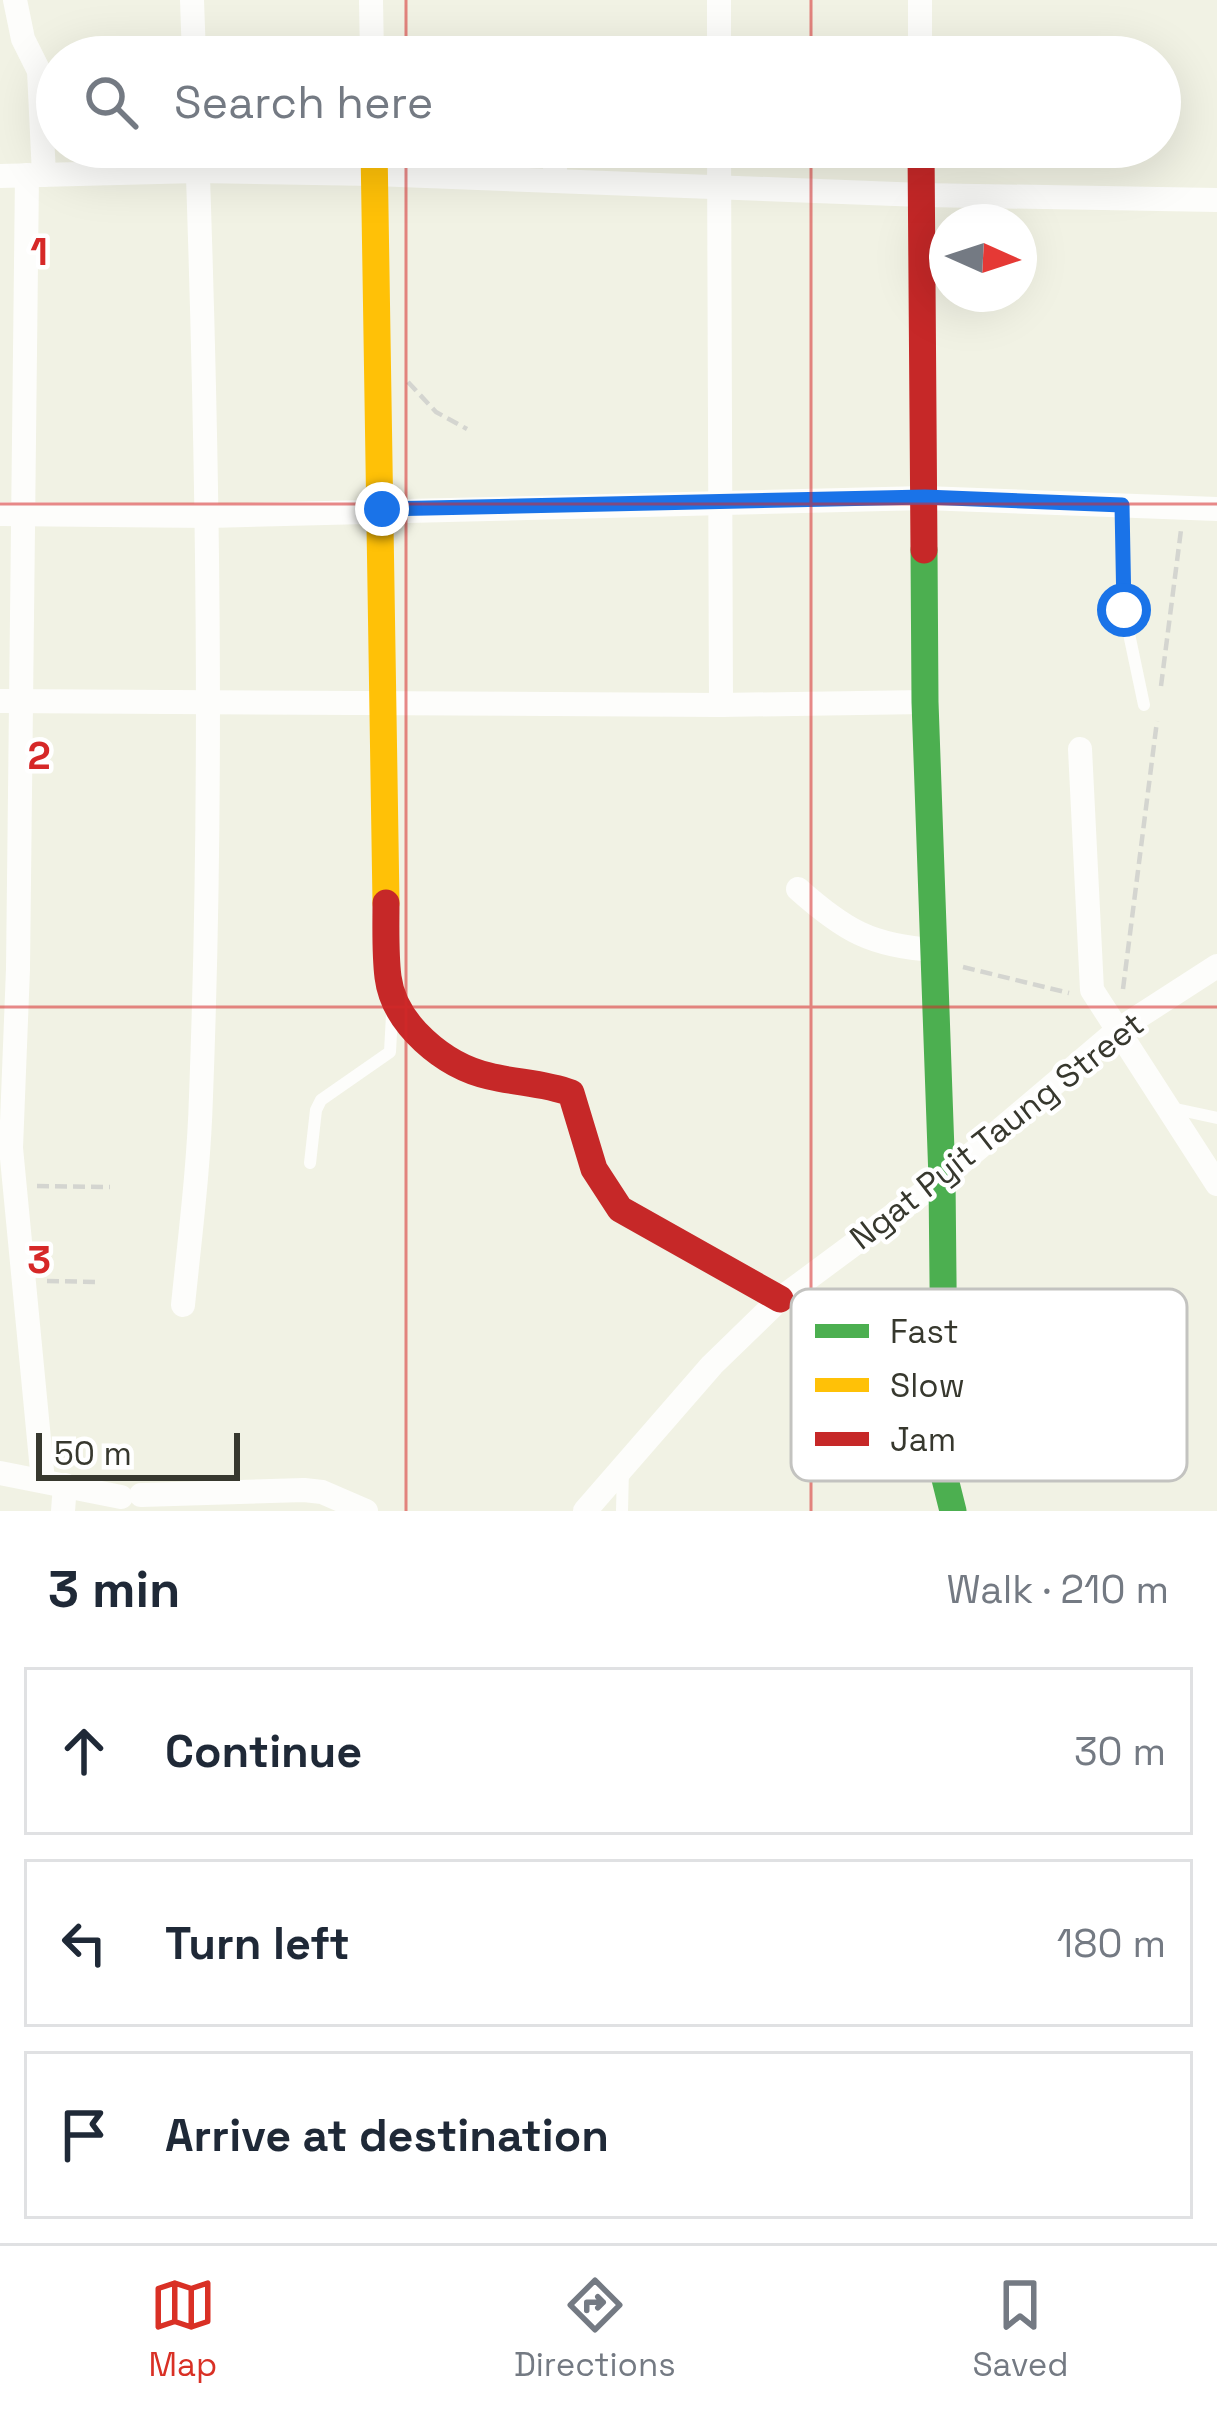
<!DOCTYPE html>
<meta charset="utf-8">
<style>
body{margin:0;font-family:"Space Grotesk",sans-serif;background:#f2f2f3;color:#1f2937}
.compass{position:absolute;left:929px;top:204px;width:108px;height:108px;border-radius:50%;background:#fff;box-shadow:0 12px 48px #0002;rotate:93deg}
.scale{position:absolute;left:36px;bottom:30px;width:204px;box-sizing:border-box;padding-left:12px;border:6px solid #37382e;border-top:0;font-size:33px;line-height:42px;white-space:nowrap;color:#37382e;-webkit-text-stroke:9px #fff;paint-order:stroke}
.stop{position:absolute;width:36px;height:36px;margin:-27px;border:9px solid #1a73e8;border-radius:50%;background:#fff}
.stop.end{background:#1a73e8;border-color:#fff;box-shadow:0 3px 12px #0008}
.list{margin:0;padding:0;list-style:none}
h2{display:flex;justify-content:space-between;align-items:center;height:156px;margin:0;padding:0 48px;font-size:51px}
h2 small{font-size:39px;font-weight:400;color:#747a83}
.list li{display:grid;grid-template-columns:78px 1fr auto;gap:36px;align-items:center;box-sizing:border-box;height:168px;margin:0 24px 24px;padding:0 24px;border:3px solid #e0e1e3;border-radius:0px}
.list b{display:block;font-size:45px;white-space:nowrap}
.list em{font-size:39px;font-style:normal;color:#747a83}
.icon{flex:none;width:66px;height:66px;fill:none;stroke:currentColor;stroke-width:2;stroke-linecap:round;stroke-linejoin:round}
.map{position:relative;flex:none;width:1217px;height:1511px;overflow:hidden}
.search{position:absolute;background:#fff;box-shadow:0 12px 48px #0002;left:36px;right:36px;top:36px;height:132px;display:flex;align-items:center;gap:30px;box-sizing:border-box;padding:0 42px;border-radius:66px;color:#747a83;font-size:45px}
.sheet{height:732px;background:#fff}
nav{display:flex;justify-content:space-around;align-items:center;box-sizing:border-box;height:168px;border-top:3px solid #e0e1e3;background:#fff;font-size:33px;color:#747a83}
nav a{display:grid;justify-items:center;gap:6px}
nav .on{color:#d93025}
.map>svg:first-child{display:block}
</style>
<div class="map">
<svg width="1217" height="1511" viewBox="0 0 1217 1511">
<rect width="100%" height="100%" fill="#f1f2e4"/>
<g fill="none" stroke-linecap="round" stroke-linejoin="round">
<g stroke="#d4d5d0" stroke-width="4.5" stroke-dasharray="12 6" stroke-linecap="butt">
<path d="M408,382L436,412L467,429"/>
<path d="M1161,686L1181,530"/>
<path d="M963,967L1069,993"/>
<path d="M1123,989L1157,721"/>
<path d="M37,1186L110,1187"/>
<path d="M47,1281L101,1282"/>
</g>
<g stroke="#fdfdfb" stroke-width="12">
<path d="M1122,507L1124,610L1144,705"/>
<path d="M1171,1108L1217,1118"/>
<path d="M310,1163L316,1110L321,1100L390,1052L392,1015"/>
<path d="M622,1511L623,1469"/>
</g>
<g stroke="#fdfdfb" stroke-width="24">
<path d="M15,0L23,39L39,71L44,175"/>
<path d="M192,0L194,57"/>
<path d="M371,0L372,57"/>
<path d="M920,0V57"/>
<path d="M719,57V0"/>
<path d="M555,147V181"/>
<path d="M719,147L721,705"/>
<path d="M27,175L18,969L11,1148L43,1481"/>
<path d="M0,176L198,171L374,174L922,195L1217,200"/>
<path d="M0,514L209,516L925,498L1217,509"/>
<path d="M0,701L721,705L925,702"/>
<path d="M1080,749L1092,990L1217,1184"/>
<path d="M798,889C844,930 871,946 934,950"/>
<path d="M183,1305C190,1236 199,1166 201,1096C213,780 208,463 197,147"/>
<path d="M0,1473L121,1497"/>
<path d="M141,1495L304,1490L322,1492L366,1511"/>
<path d="M63,1511L65,1485"/>
<path d="M585,1511L712,1365L780,1299L942,1179L1118,1030L1217,966"/>
</g>
<path stroke="#4caf50" stroke-width="27" d="M924,550L925,702L942,1179L945,1479L953,1511"/>
<path stroke="#ffc107" stroke-width="27" d="M374,147L386,903"/>
<g stroke="#c62828" stroke-width="27">
<path d="M921,147L924,550"/>
<path d="M386,903C386,927 385,953 388,977C394,1025 445,1066 489,1076C517,1083 544,1083 571,1093L594,1169L620,1209L780,1299"/>
</g>
</g>
<g fill="none" stroke-linecap="round" stroke-linejoin="round">
<path stroke="#1a73e8" stroke-width="15" d="M382,509L925,497L1122,505L1124,610"/>
</g>
<path fill="none" stroke="#d62828" stroke-width="3" stroke-opacity="0.55" d="M406,0V57M811,0V57M406,147V1511M811,147V1511M0,504H1217M0,1007H1217"/>
<g text-anchor="middle" dominant-baseline="central" stroke-width="9" stroke-linejoin="round" paint-order="stroke">
<g font-size="33" fill="#37382e" stroke="#fff">
<text transform="translate(997 1131) rotate(-38)">Ngat Pyit Taung Street</text>
</g>
</g>
<rect x="791" y="1289" width="396" height="192" rx="18" fill="#fff" stroke="#c3c3c0" stroke-width="3"/>
<rect x="815" y="1324" width="54" height="14" fill="#4caf50"/>
<rect x="815" y="1378" width="54" height="14" fill="#ffc107"/>
<rect x="815" y="1432" width="54" height="14" fill="#c62828"/>
<g font-size="33" fill="#37382e">
<text x="890" y="1343">Fast</text>
<text x="890" y="1397">Slow</text>
<text x="890" y="1451">Jam</text>
</g>
<g font-size="39" text-anchor="middle" font-weight="bold" fill="#d62828" stroke="#fff" stroke-width="9" stroke-linejoin="round" paint-order="stroke">
<text x="39" y="265">1</text>
<text x="39" y="769">2</text>
<text x="39" y="1273">3</text>
</g>
</svg>
<svg class="compass" viewBox="-18 -18 36 36"><path d="M0-13l5 13h-10z" fill="#e53935"/><path d="M0 13l5-13h-10z" fill="#747a83"/></svg>
<div class="scale">50 m</div>
<div class="stop" style="left:1124px;top:610px"></div>
<div class="stop end" style="left:382px;top:509px"></div>
<div class="search"><svg class="icon" aria-label="search" viewBox="0 0 24 24"><circle cx="10" cy="10" r="6"/><path d="M15 15l6 6"/></svg>Search here</div>
</div>
<section class="sheet">
<h2>3 min<small>Walk · 210 m</small></h2>
<ul class="list">
<li><svg class="icon" aria-label="ahead" viewBox="0 0 24 24"><path d="M12 20V5M6 11l6-6 6 6"/></svg><div><b>Continue</b></div><em>30 m</em></li>
<li><svg class="icon" aria-label="left" viewBox="0 0 24 24"><path d="M17 20v-9H6M10 6l-5 5 5 5"/></svg><div><b>Turn left</b></div><em>180 m</em></li>
<li><svg class="icon" aria-label="arrive" viewBox="0 0 24 24"><path d="M6 21V4h12l-3 4 3 4H6"/></svg><div><b>Arrive at destination</b></div></li>
</ul>
</section>
<nav>
<a class="on"><svg class="icon" aria-label="map" viewBox="0 0 24 24"><path d="M3 6l6-2 6 2 6-2v14l-6 2-6-2-6 2zM9 4v14M15 6v14"/></svg>Map</a>
<a><svg class="icon" aria-label="directions" viewBox="0 0 24 24"><path d="M12 3l9 9-9 9-9-9zM9 14v-3h6M13 9l2 2-2 2"/></svg>Directions</a>
<a><svg class="icon" aria-label="saved" viewBox="0 0 24 24"><path d="M7 4h10v16l-5-4-5 4z"/></svg>Saved</a>
</nav>
